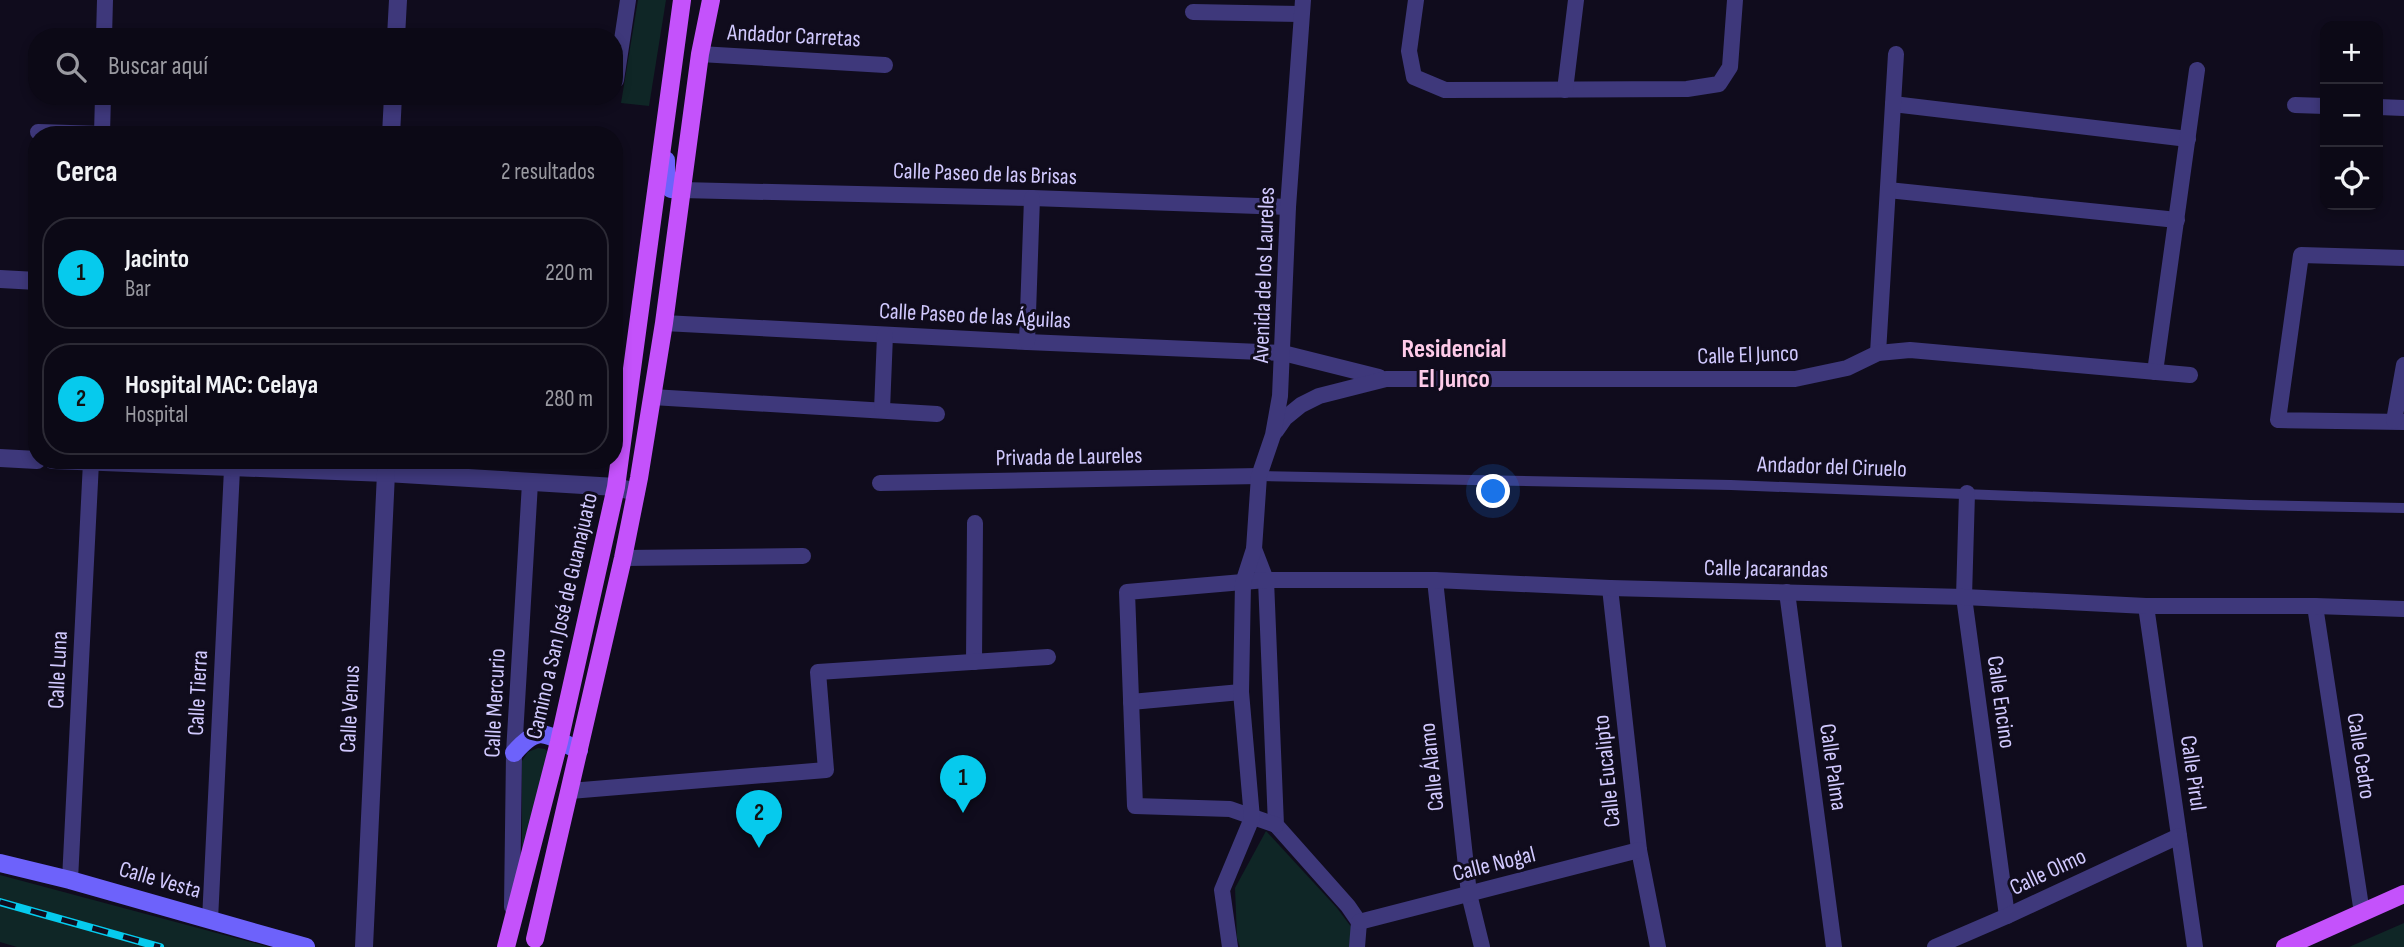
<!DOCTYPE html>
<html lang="es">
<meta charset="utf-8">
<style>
body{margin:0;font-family:"Sofia Sans Condensed",sans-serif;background:#15121f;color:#f1f3f6}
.controls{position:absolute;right:21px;top:21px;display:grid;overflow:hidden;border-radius:14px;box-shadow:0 4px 10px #0003}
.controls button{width:63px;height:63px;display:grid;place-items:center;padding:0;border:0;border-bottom:2px solid #2c2a35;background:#0c0916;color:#f1f3f6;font:35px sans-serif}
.you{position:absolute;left:1494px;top:492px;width:24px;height:24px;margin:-18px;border:5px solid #fff;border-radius:50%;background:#1a73e8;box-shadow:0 0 0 10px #1a73e833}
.badge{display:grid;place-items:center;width:46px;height:46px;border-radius:50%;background:#06caed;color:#111;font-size:23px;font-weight:700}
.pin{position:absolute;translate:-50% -58px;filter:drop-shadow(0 2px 4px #0008)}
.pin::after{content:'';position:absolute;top:37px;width:24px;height:21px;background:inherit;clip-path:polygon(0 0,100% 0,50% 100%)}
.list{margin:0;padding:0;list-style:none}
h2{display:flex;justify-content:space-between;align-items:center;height:91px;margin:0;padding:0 28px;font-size:30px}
h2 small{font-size:23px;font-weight:400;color:#9a9aa1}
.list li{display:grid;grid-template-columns:46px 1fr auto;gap:21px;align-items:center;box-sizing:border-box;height:112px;margin:0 14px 14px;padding:0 14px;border:2px solid #2c2a35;border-radius:28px}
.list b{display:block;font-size:26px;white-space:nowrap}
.list p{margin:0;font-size:23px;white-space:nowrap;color:#9a9aa1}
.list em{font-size:23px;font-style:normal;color:#9a9aa1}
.icon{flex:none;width:38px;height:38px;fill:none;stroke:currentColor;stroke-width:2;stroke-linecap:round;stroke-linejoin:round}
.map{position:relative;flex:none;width:2404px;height:947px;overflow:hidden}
.search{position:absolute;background:#0c0916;box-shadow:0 4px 10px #0003;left:28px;top:28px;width:595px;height:77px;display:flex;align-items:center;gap:18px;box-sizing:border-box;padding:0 24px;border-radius:28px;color:#9a9aa1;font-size:26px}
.panel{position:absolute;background:#0c0916;box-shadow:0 4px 10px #0003;left:28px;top:126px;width:595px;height:343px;border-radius:28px}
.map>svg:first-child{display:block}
</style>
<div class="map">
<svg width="2404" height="947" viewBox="0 0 2404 947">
<rect width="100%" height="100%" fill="#100c1d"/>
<g fill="#0f2626">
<path d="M638,0H666L649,106L621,103Z"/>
<path d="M538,748L545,749L551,756L522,854V761L528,752Z"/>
<path d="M1266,831L1337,908L1352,928L1351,947H1240L1237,938L1235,888Z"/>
<path d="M0,875L269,947H17L0,942Z"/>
<path d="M2404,923V947H2349Z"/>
</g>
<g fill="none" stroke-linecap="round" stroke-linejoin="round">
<path stroke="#3e387b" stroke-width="10" d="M1259,476L1731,485L2250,505L2404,508"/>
<g stroke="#3e387b" stroke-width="16">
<path d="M1416,0L1409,51L1414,77L1445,90L1687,89L1719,84L1730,67L1735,0"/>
<path d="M1193,12L1301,14"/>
<path d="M104,37L105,0"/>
<path d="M700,54L885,65"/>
<path d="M616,80L628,0"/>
<path d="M1565,90L1576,0"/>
<path d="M1893,104L2188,139"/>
<path d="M2295,105L2325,106"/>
<path d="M2378,107L2404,108"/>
<path d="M38,132L134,135"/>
<path d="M102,134L103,96"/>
<path d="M681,190L1032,198L1288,207"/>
<path d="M1888,190L2177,220"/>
<path d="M2404,258L2301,255L2278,420L2404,422"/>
<path d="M664,323L1027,342L1283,353L1379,377"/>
<path d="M1027,342L1032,198"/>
<path d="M1878,353L1896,54"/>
<path d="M2155,372L2197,70"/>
<path d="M652,397L937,414"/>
<path d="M882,410L885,335"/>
<path d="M2394,421L2404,365"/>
<path d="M1276,431L1285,418L1301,405L1319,396L1386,379H1795L1847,368L1878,353L1910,350L2190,375"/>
<path d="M880,483L1259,476"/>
<path d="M1967,493L1964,597L2007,916"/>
<path d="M1254,549L1266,580L1276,825L1348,906L1359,922L1357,947"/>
<path d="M623,558L803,556"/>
<path d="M1435,580L1469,894L1482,947"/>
<path d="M1610,588L1639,850L1658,947"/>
<path d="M1787,592L1834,947"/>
<path d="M2146,606L2195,947"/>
<path d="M2315,606L2362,913"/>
<path d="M974,662L975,523"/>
<path d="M1131,702L1241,692"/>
<path d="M570,791L826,770L818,672L1048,657"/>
<path d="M1276,825L1230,809L1135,806L1127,592L1266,580H1435L1610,588L1964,597L2146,606H2315L2404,609"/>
<path d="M70,880L91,462"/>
<path d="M512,907L514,753L530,483"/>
<path d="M210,920L232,469"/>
<path d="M1359,922L1639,850"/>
<path d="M1230,947L1222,890L1252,818L1241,692L1243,583L1254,549L1259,476L1273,435L1280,396L1288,207L1303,0"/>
<path d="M1935,947L2007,916L2179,836"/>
</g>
<g stroke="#3e387b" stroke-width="18">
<path d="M396,37L398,0"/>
<path d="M391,135L393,96"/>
<path d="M0,279L37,281"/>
<path d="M0,458L37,460"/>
<path d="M52,460L386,473L616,487L636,492"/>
<path d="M364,947L386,473"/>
</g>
<g stroke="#6d62fb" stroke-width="18">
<path d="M666,160V182L671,189L681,190"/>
<path d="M514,753C542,721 547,737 579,750"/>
<path d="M0,863L70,880L306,947"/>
</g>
<g stroke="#c452fb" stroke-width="18">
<path d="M535,939L623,558L639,478L664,323L700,54L711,0"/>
<path d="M506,947L559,742L616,487L682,0"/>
<path d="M2285,947L2404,894"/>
</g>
<defs>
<path id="rail" d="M0,902L160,947"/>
</defs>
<use href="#rail" stroke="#06caed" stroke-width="8"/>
<use href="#rail" stroke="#100c1d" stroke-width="5" stroke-dasharray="16" stroke-linecap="butt"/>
</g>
<g text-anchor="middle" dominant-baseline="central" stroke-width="6" stroke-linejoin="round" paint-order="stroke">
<g font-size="23" fill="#d1c9fe" stroke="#100c1d">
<text transform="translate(794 36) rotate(3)">Andador Carretas</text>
<text transform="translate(985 174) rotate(2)">Calle Paseo de las Brisas</text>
<text transform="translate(1264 275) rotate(-88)">Avenida de los Laureles</text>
<text transform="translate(975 316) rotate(3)">Calle Paseo de las Águilas</text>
<text transform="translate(1748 355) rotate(-2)">Calle El Junco</text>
<text transform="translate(1069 457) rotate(-1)">Privada de Laureles</text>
<text transform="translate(1832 467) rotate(2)">Andador del Ciruelo</text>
<text transform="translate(1766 569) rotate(1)">Calle Jacarandas</text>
<text transform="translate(562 616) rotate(-77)">Camino a San José de Guanajuato</text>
<text transform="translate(58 670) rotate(-87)">Calle Luna</text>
<text transform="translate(198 693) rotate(-87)">Calle Tierra</text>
<text transform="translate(2001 702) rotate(82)">Calle Encino</text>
<text transform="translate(495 703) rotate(-87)">Calle Mercurio</text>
<text transform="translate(350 709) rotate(-87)">Calle Venus</text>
<text transform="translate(2361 756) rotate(81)">Calle Cedro</text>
<text transform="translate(1432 767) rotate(-96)">Calle Álamo</text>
<text transform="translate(1833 767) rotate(82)">Calle Palma</text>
<text transform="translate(1607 771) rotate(-96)">Calle Eucalipto</text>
<text transform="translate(2193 773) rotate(82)">Calle Pirul</text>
<text transform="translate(1494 864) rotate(-14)">Calle Nogal</text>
<text transform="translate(2048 872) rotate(-25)">Calle Olmo</text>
<text transform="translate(160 880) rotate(16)">Calle Vesta</text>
</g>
<g font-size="26" font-weight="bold" fill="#fecbe9" stroke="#100c1d">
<text x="1454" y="349">Residencial<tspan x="1454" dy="30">El Junco</tspan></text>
</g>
</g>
</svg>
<div class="controls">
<button>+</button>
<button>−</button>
<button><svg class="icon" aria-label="locate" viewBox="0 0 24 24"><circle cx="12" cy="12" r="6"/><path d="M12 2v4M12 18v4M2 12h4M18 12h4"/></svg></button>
</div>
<div class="you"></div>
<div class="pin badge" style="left:963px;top:813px">1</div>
<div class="pin badge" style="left:759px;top:848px">2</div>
<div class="search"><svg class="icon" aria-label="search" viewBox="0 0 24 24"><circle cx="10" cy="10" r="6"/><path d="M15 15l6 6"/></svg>Buscar aquí</div>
<section class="panel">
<h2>Cerca<small>2 resultados</small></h2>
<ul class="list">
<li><span class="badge">1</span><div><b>Jacinto</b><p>Bar</p></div><em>220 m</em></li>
<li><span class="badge">2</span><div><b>Hospital MAC: Celaya</b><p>Hospital</p></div><em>280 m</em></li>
</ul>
</section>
</div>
